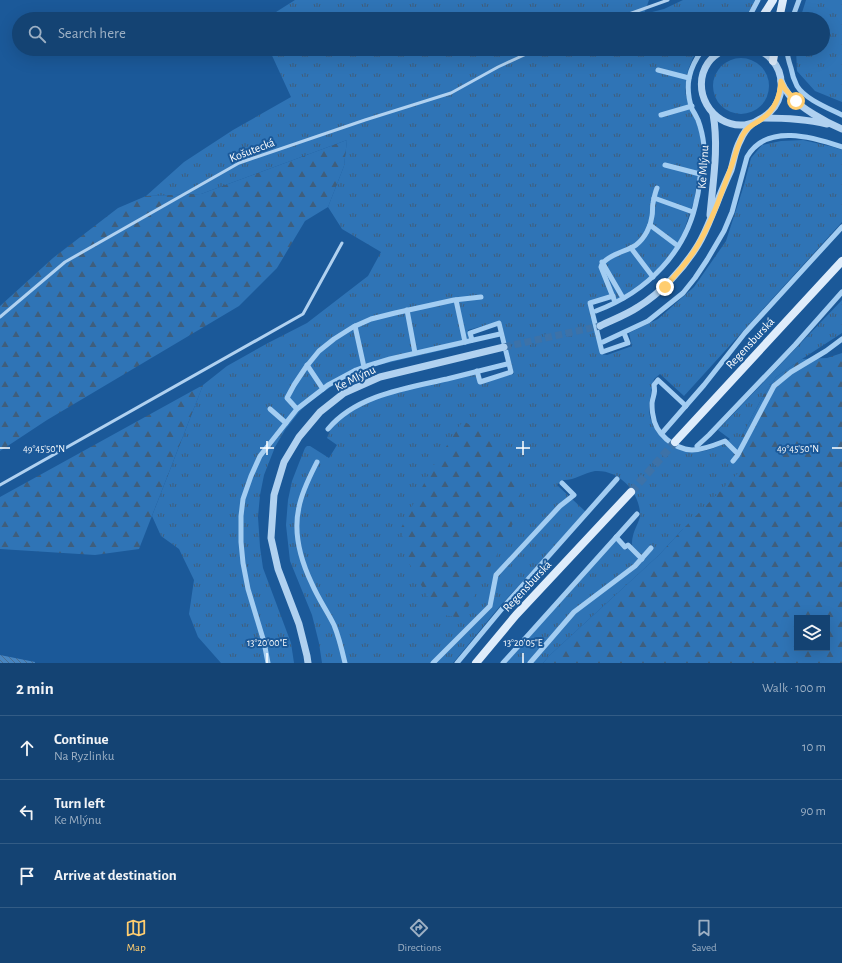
<!DOCTYPE html>
<meta charset="utf-8">
<style>
body{margin:0;font-family:"Alegreya Sans",sans-serif;background:#1d4a78;color:#f1f3f6}
.controls{position:absolute;right:12px;bottom:12px;display:grid;overflow:hidden;border-radius:0px;box-shadow:0 4px 16px #0002}
.controls button{width:36px;height:36px;display:grid;place-items:center;padding:0;border:0;border-bottom:1px solid #335c85;background:#144373;color:#f1f3f6;font:20px sans-serif}
.stop{position:absolute;width:12px;height:12px;margin:-9px;border:3px solid #ffcd6f;border-radius:50%;background:#fff}
.stop.end{background:#ffcd6f;border-color:#fff;box-shadow:0 1px 4px #0008}
.list{margin:0;padding:0;list-style:none}
h2{display:flex;justify-content:space-between;align-items:center;height:52px;margin:0;padding:0 16px;font-size:17px}
h2 small{font-size:13px;font-weight:400;color:#9db0c4}
.list li{display:grid;grid-template-columns:26px 1fr auto;gap:12px;align-items:center;box-sizing:border-box;height:64px;padding:0 16px;border-top:1px solid #335c85}
.list b{display:block;font-size:15px;white-space:nowrap}
.list p{margin:0;font-size:13px;white-space:nowrap;color:#9db0c4}
.list em{font-size:13px;font-style:normal;color:#9db0c4}
.icon{flex:none;width:22px;height:22px;fill:none;stroke:currentColor;stroke-width:2;stroke-linecap:round;stroke-linejoin:round}
.map{position:relative;flex:none;width:842px;height:663px;overflow:hidden}
.search{position:absolute;background:#144373;box-shadow:0 4px 16px #0002;left:12px;right:12px;top:12px;height:44px;display:flex;align-items:center;gap:10px;box-sizing:border-box;padding:0 14px;border-radius:22px;color:#9db0c4;font-size:15px}
.sheet{height:244px;background:#144373}
nav{display:flex;justify-content:space-around;align-items:center;box-sizing:border-box;height:56px;border-top:1px solid #335c85;background:#144373;font-size:11px;color:#9db0c4}
nav a{display:grid;justify-items:center;gap:2px}
nav .on{color:#ffcd6f}
.map>svg:first-child{display:block}
</style>
<div class="map">
<svg width="842" height="663" viewBox="0 0 842 663">
<defs>
<pattern id="grass-tufts" width="24" height="20" patternUnits="userSpaceOnUse"><rect width="24" height="20" fill="#2f74b6"/><path d="M3 7l-1-3M5 7V3M7 7l1-3M15 17l-1-3M17 17v-4M19 17l1-3" fill="none" stroke="#3f5e7c"/></pattern>
<pattern id="forest-firs" width="22" height="20" patternUnits="userSpaceOnUse"><rect width="22" height="20" fill="#2f74b6"/><path d="M5 1l3.5 6h-7zM16 11l3.5 6h-7z" fill="#3f5e7c"/></pattern>
<pattern id="building-back-hatch" width="6" height="6" patternUnits="userSpaceOnUse"><rect width="6" height="6" fill="#4885c0"/><path d="M-1 5l2 2M0 0l6 6M5-1l2 2" fill="none" stroke="#4a6e92"/></pattern>
</defs>
<rect width="100%" height="100%" fill="#1b5999"/>
<g fill="url(#grass-tufts)">
<path d="M295,0H649L644,14L664,9L683,0H755L745,19H265Z"/>
<path d="M806,0H842V102L815,91L797,71L796,49H823V19H800Z"/>
<path d="M269,49H700L693,58L688,70L686,82L685,91L687,99L697,124L701,137L702,147L694,201L683,233L674,250L663,265L649,278L617,300L614,294L589,302L601,354L607,355L632,346L629,333L658,319L694,287L726,241L744,185L751,158L762,145L781,141L803,140L833,147L842,150V222L684,396L660,374L654,379C652,387 649,403 649,410C651,434 672,452 695,452C707,452 721,446 730,439L718,430L842,300V333L802,359L776,377L763,396L741,437L753,479L682,530L659,555L550,655L543,663H506L548,615L616,540L626,550L632,545C632,542 632,539 633,536C634,529 639,523 640,516C641,493 619,469 595,471C583,473 574,481 562,480L557,485L586,512L500,606L453,663H322L319,643L312,615L290,561L286,525L288,500L292,481L299,463L305,448L307,446H310L329,458L337,445L327,438L332,426L340,419L364,404L379,397L389,393L410,389L476,373L478,383L514,374L501,321L468,330L469,344L370,367L339,381L307,404L299,412L285,430L275,447L264,475L260,495L258,517L260,547L263,568L291,643L294,663H221L198,637L189,614L194,580L179,549L161,536L152,516L203,385L227,366L268,343L307,323L368,276L381,252L342,229L328,207L344,166L347,140L201,194L146,196L184,162L233,130L291,97Z"/>
<circle cx="741" cy="86" r="28"/>
</g>
<g fill="url(#forest-firs)" fill-rule="evenodd">
<path d="M347,140L344,166L328,207L305,221L277,268L239,306L47,420L0,451V306L53,258L118,208L146,196L201,194Z"/>
<path d="M842,353V663H543L550,655L659,555L682,530L742,469L741,437L763,396L776,377L802,359L827,358ZM797,618H827V648H797Z"/>
<path d="M203,385L139,549L95,555L0,549V497Z"/>
<path d="M463,421L500,441L521,492L511,529L462,618L437,614L409,563L401,528L432,468Z"/>
</g>
<g fill="none" stroke-linecap="round" stroke-linejoin="round">
<g stroke="#a3cdf2" stroke-width="5">
<path d="M683,17L685,19"/>
<path d="M748,19L758,0"/>
<path d="M792,19L799,0"/>
<path d="M787,49C787,55 789,62 791,68C792,74 794,80 797,86C805,99 828,108 842,115"/>
<path d="M658,70L689,78"/>
<path d="M661,115L692,106"/>
<path d="M665,165L700,174"/>
<path d="M654,198L693,212"/>
<path d="M650,225L678,246"/>
<path d="M631,248L653,277"/>
<path d="M602,262L623,298"/>
<path d="M613,296L590,303L602,352L628,343L624,333"/>
<path d="M456,300L465,342"/>
<path d="M615,302L601,267C603,256 628,251 636,245C645,238 651,226 652,216C653,212 652,207 653,203C654,198 655,193 657,188"/>
<path d="M407,310L415,353"/>
<path d="M596,311C647,292 687,252 697,198C699,191 699,184 700,177C701,167 704,156 704,146C703,137 701,128 698,120C696,116 694,112 692,109C684,85 689,68 703,49"/>
<path d="M355,326L364,367"/>
<path d="M472,340L470,333L499,323L511,372L480,382L477,371"/>
<path d="M603,342L648,321L683,293L695,278L707,260L724,231L732,212L747,157C766,123 813,137 842,147"/>
<path d="M307,365L323,389"/>
<path d="M686,406L658,380L654,385C656,393 653,395 652,403C652,407 652,411 653,415C655,434 674,449 692,450C703,450 715,445 725,441L738,454"/>
<path d="M270,409L286,423"/>
<path d="M297,409L287,398L294,385L306,367L319,351L334,339L353,327L371,319L395,313L454,300L481,297"/>
<path d="M328,429C356,395 407,388 447,379C467,374 487,369 507,364"/>
<path d="M663,432L704,385L745,333L842,227"/>
<path d="M697,446L709,435L795,345L842,292"/>
<path d="M733,461L737,456L745,441L774,386L791,372L826,351L842,339"/>
<path d="M317,462C310,476 302,491 299,507C293,533 301,561 312,584C318,598 327,611 334,625C339,637 342,650 345,663"/>
<path d="M616,537L625,547L628,545L642,559"/>
<path d="M268,663L264,642L248,589L243,563L241,542V516L243,499L251,476L260,456L297,409L328,385L343,377L356,370L367,366L390,359L500,334"/>
<path d="M433,663L490,606L496,575L560,506L574,495L562,483"/>
<path d="M457,663L506,604L617,479"/>
<path d="M503,663L637,514"/>
<path d="M530,663L574,612L635,566L651,548"/>
</g>
</g>
<path fill="url(#building-back-hatch)" d="M0,655L35,662V663H0Z"/>
<g fill="none" stroke-linecap="round" stroke-linejoin="round">
<path stroke="#3d72a8" stroke-width="7" stroke-dasharray="7 3.5" stroke-linecap="butt" d="M504,347L600,326"/>
<path stroke="#3d72a8" stroke-width="8" stroke-dasharray="8 4" stroke-linecap="butt" d="M631,492L675,442"/>
<g stroke="#b0d1f0" stroke-width="3">
<path d="M615,19L668,0"/>
<path d="M0,317L65,262L239,163L365,120L451,93L498,67L537,49"/>
<path d="M0,485L303,314L342,243"/>
</g>
<g stroke="#b0d1f0" stroke-width="7">
<path d="M725,49C718,53 712,57 708,63C690,89 711,127 743,125C746,125 749,124 752,123"/>
<path d="M781,81C783,86 786,91 789,95C801,108 825,122 842,129"/>
<path d="M763,118C784,118 806,119 827,124"/>
<path d="M710,215C713,181 719,147 713,114"/>
<path d="M600,326C612,320 626,315 638,307C661,293 684,268 698,245C706,232 711,217 717,203C721,192 726,181 731,170C734,160 735,150 740,141C743,134 747,128 752,124C759,119 764,118 770,112C784,99 785,74 772,60C768,55 763,52 757,49"/>
<path d="M308,663L307,656L299,624L278,569L271,538L274,495L284,462L299,437L320,412L344,393L380,377L504,347"/>
</g>
<g stroke="#deecfb" stroke-width="8">
<path d="M761,19L773,0"/>
<path d="M779,19L783,0"/>
<path d="M773,61L775,49"/>
<path d="M675,442L842,261"/>
<path d="M476,663L516,615L631,492"/>
</g>
</g>
<g fill="none" stroke-linecap="round" stroke-linejoin="round">
<path stroke="#ffcd6f" stroke-width="5" d="M665,287C677,273 690,260 699,243C712,220 721,195 730,170C735,158 737,144 744,133C750,124 756,124 763,118C776,109 780,96 781,81L785,89L796,101"/>
</g>
<path fill="none" stroke="#fff" stroke-width="1.5" d="M267,441V455M523,441V455M0,448H10M260,448H274M516,448H530M832,448H842M267,653V663M523,653V663"/>
<g text-anchor="middle" dominant-baseline="central" stroke-width="4" stroke-linejoin="round" paint-order="stroke">
<g font-size="12" fill="#fff" stroke="#1b5999">
<text transform="translate(252 150) rotate(-21)">Košutecká</text>
<text transform="translate(703 167) rotate(-86)">Ke Mlýnu</text>
<text transform="translate(750 343) rotate(-47)">Regensburská</text>
<text transform="translate(355 378) rotate(-26)">Ke Mlýnu</text>
<text transform="translate(527 586) rotate(-47)">Regensburská</text>
</g>
</g>
<g font-size="10" text-anchor="middle" fill="#fff" stroke="#1b5999" stroke-width="4" stroke-linejoin="round" paint-order="stroke">
<text x="44" y="452">49°45'50"N</text>
<text x="798" y="452">49°45'50"N</text>
<text x="267" y="646">13°20'00"E</text>
<text x="523" y="646">13°20'05"E</text>
</g>
</svg>
<div class="controls">
<button><svg class="icon" aria-label="layers" viewBox="0 0 24 24"><path d="M12 4l9 5-9 5-9-5zM3 14l9 5 9-5"/></svg></button>
</div>
<div class="stop" style="left:796px;top:101px"></div>
<div class="stop end" style="left:665px;top:287px"></div>
<div class="search"><svg class="icon" aria-label="search" viewBox="0 0 24 24"><circle cx="10" cy="10" r="6"/><path d="M15 15l6 6"/></svg>Search here</div>
</div>
<section class="sheet">
<h2>2 min<small>Walk · 100 m</small></h2>
<ul class="list">
<li><svg class="icon" aria-label="ahead" viewBox="0 0 24 24"><path d="M12 20V5M6 11l6-6 6 6"/></svg><div><b>Continue</b><p>Na Ryzlinku</p></div><em>10 m</em></li>
<li><svg class="icon" aria-label="left" viewBox="0 0 24 24"><path d="M17 20v-9H6M10 6l-5 5 5 5"/></svg><div><b>Turn left</b><p>Ke Mlýnu</p></div><em>90 m</em></li>
<li><svg class="icon" aria-label="arrive" viewBox="0 0 24 24"><path d="M6 21V4h12l-3 4 3 4H6"/></svg><div><b>Arrive at destination</b></div></li>
</ul>
</section>
<nav>
<a class="on"><svg class="icon" aria-label="map" viewBox="0 0 24 24"><path d="M3 6l6-2 6 2 6-2v14l-6 2-6-2-6 2zM9 4v14M15 6v14"/></svg>Map</a>
<a><svg class="icon" aria-label="directions" viewBox="0 0 24 24"><path d="M12 3l9 9-9 9-9-9zM9 14v-3h6M13 9l2 2-2 2"/></svg>Directions</a>
<a><svg class="icon" aria-label="saved" viewBox="0 0 24 24"><path d="M7 4h10v16l-5-4-5 4z"/></svg>Saved</a>
</nav>
